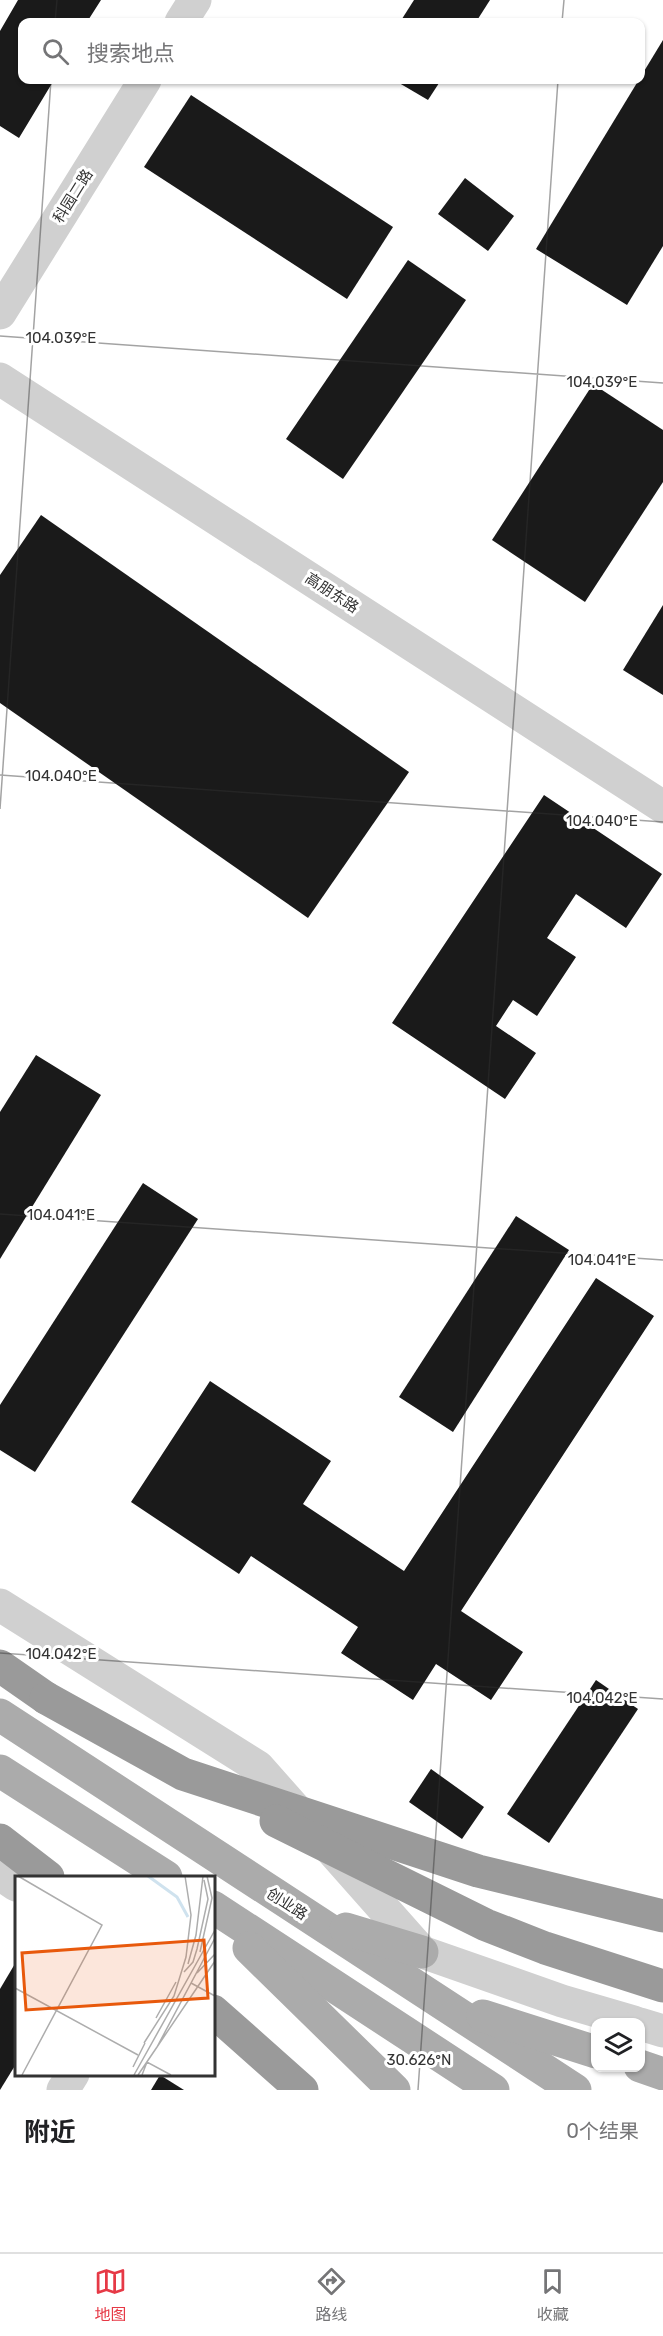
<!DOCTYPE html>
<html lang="zh">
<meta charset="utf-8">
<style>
body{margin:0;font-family:Rubik,"Noto Sans SC",sans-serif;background:#f6f6f6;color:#202124}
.controls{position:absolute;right:18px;bottom:18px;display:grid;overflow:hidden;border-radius:12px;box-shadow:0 2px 4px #0004}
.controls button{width:54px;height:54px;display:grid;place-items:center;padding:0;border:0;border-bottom:2px solid #e0e0e0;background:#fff;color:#202124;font:30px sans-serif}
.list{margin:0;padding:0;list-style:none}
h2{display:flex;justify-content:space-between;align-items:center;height:78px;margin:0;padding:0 24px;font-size:26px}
h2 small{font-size:20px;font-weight:400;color:#757577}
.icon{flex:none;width:33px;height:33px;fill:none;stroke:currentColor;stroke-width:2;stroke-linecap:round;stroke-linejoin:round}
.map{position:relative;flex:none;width:663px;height:2090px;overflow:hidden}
.search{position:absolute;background:#fff;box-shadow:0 2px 4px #0004;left:18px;right:18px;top:18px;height:66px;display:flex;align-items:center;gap:15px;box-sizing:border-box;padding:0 21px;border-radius:12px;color:#757577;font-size:22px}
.sheet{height:162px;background:#fff}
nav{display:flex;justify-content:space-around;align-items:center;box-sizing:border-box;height:84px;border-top:2px solid #e0e0e0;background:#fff;font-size:16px;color:#757577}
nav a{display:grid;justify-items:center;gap:3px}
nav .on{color:#e63946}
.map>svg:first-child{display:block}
</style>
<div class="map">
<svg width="663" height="2090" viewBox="0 0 663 2090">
<rect width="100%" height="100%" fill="#fff"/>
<g fill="#1a1a1a">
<path d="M18,0H101L87,22H22V80H54L19,138L0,126V31Z"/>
<path d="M414,0H490L476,22H400Z"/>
<path d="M663,40V246L627,305L536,249Z"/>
<path d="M394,80H441L428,100Z"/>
<path d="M191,95L393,227L347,299L144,167Z"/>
<path d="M465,178L514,216L488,251L438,214Z"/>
<path d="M408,260L466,300L343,479L286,439Z"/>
<path d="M593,384L663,430V482L585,602L492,540Z"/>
<path d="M41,515L409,772L308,918L0,703V575Z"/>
<path d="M663,605V695L623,670Z"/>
<path d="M544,795L662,874L626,928L576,894L547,938L576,957L537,1016L513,1000L496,1026L536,1053L505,1099L392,1023Z"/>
<path d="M36,1055L101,1095L0,1259V1112Z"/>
<path d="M143,1183L198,1219L35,1472L0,1450V1405Z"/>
<path d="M516,1216L569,1250L453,1432L399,1397Z"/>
<path d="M596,1278L654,1316L461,1611L523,1652L491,1700L436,1664L413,1700L341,1653L358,1627L251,1556L239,1574L131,1502L210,1381L331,1461L303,1504L404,1571Z"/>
<path d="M596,1680L638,1709L549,1843L507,1814Z"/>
<path d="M431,1769L484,1807L462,1839L409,1802Z"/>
<path d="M16,1962V2064L0,2090V1989Z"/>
<path d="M160,2075L184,2090H151Z"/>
</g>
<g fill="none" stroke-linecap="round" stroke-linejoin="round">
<g stroke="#d0d0d0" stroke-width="33">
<path d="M181,22L195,0"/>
<path d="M0,313L145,80"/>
<path d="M0,379L663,807"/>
<path d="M0,1605L258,1767L422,1952L562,2001L634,2022"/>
<path d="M0,1874L16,1885"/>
<path d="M640,2024L663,2031"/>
<path d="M63,2090L73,2074"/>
</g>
<g stroke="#ababab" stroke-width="33">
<path d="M0,1715L575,2090"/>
<path d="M0,1771L166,1877"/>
<path d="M213,1907L493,2090"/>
<path d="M346,1929L422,1952"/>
<path d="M249,1948L394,2090"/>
<path d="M483,2016L596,2052"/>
<path d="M640,2066L663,2074"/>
</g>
<g stroke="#9a9a9a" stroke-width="33">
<path d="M0,1666L46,1698"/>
<path d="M0,1840L48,1877"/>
<path d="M213,2011L302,2090"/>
</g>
<g stroke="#9a9a9a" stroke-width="33">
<path d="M46,1698L183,1774L478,1871L663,1916"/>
<path d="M276,1821L486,1925L545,1948L663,1986"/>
</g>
</g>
<path fill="none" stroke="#333" stroke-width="1.5" stroke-opacity="0.45" d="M55,22L57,0M562,22L564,0M0,336L663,383M0,775L663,822M0,809L51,80M0,1214L663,1260M0,1653L663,1699M418,2090L558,80"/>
<g text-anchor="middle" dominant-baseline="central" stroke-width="6" stroke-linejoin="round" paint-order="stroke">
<g font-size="15" fill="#333" stroke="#fff">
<text transform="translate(73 196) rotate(-58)">科园二路</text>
<text transform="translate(332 593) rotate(33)">高朋东路</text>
<text transform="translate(287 1904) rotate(33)">创业路</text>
</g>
</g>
<g transform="translate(15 1876)">
<rect width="200" height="200" fill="#fff"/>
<path fill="none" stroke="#cfe2ee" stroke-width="3" d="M133,0L162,21L173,41"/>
<path fill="none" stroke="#adadad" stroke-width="1.5" d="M3,0L87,49L7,199M185,76L197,22L192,0M173,88L181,59L188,0M169,96L178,86L182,73L193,23L189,4M182,97L200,78M176,107L200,120M0,112L123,179M141,142L161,106M129,167L159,120L171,81L176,39L170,0M142,171L200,85M118,191L130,167M119,199L200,54M123,199L142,171L200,62M127,199L132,186L156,199"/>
<path fill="#e8590c" fill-opacity="0.15" stroke="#e8590c" stroke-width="3" d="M189,64L193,122L11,134L7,77Z"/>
<rect width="200" height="200" fill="none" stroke="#333" stroke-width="3"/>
</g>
<g font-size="15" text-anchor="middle" fill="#333" stroke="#fff" stroke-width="6" stroke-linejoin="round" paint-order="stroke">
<text x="61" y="343">104.039°E</text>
<text x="602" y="387">104.039°E</text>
<text x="61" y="781">104.040°E</text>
<text x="602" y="826">104.040°E</text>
<text x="61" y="1220">104.041°E</text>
<text x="602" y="1265">104.041°E</text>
<text x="61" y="1659">104.042°E</text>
<text x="602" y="1703">104.042°E</text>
<text x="419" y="2065">30.626°N</text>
</g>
</svg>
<div class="controls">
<button><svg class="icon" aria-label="layers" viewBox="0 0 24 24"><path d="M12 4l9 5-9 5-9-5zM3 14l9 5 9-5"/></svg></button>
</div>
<div class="search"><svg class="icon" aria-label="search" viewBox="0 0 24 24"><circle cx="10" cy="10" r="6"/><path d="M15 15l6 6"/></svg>搜索地点</div>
</div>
<section class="sheet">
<h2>附近<small>0个结果</small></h2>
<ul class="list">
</ul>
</section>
<nav>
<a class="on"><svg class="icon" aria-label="map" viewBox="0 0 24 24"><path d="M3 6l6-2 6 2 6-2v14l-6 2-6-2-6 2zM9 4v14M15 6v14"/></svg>地图</a>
<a><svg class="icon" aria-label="directions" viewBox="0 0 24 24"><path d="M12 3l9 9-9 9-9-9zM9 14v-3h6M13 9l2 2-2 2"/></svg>路线</a>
<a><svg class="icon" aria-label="saved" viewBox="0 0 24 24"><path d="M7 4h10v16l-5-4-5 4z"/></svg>收藏</a>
</nav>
